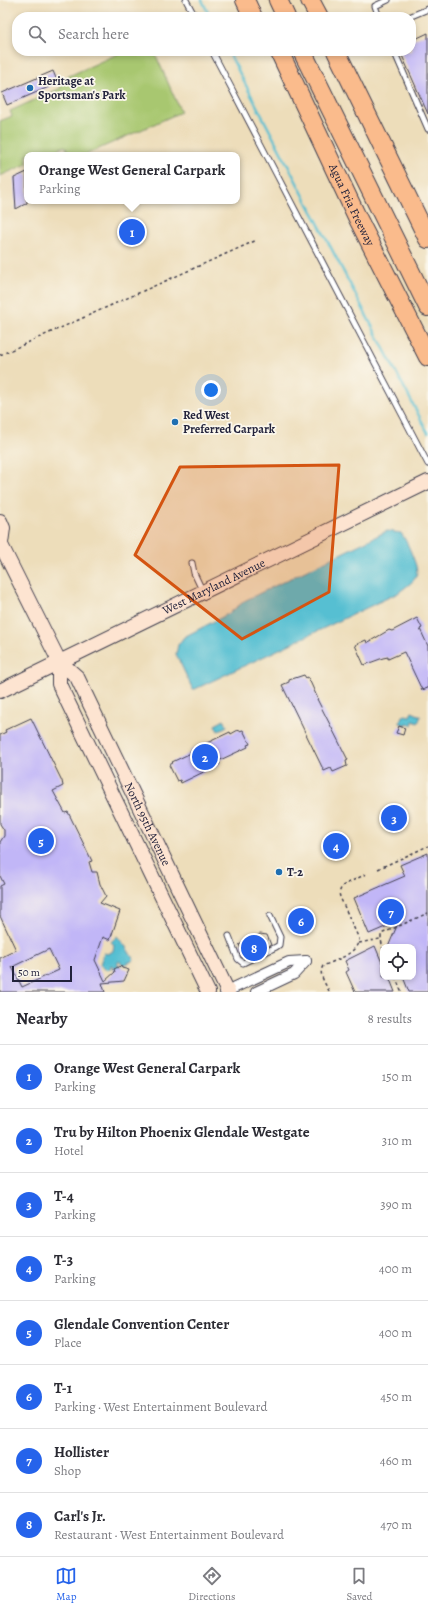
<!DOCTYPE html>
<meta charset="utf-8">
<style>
body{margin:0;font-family:Alegreya,serif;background:#f7f7f7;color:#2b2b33}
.controls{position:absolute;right:12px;bottom:12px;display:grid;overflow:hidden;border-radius:8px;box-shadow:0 2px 6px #0003}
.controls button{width:36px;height:36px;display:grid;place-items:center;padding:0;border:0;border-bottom:1px solid #e1e1e2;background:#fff;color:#2b2b33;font:20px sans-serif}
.scale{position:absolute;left:12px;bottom:10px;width:60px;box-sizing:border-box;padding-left:4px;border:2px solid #22223b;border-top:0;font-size:11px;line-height:14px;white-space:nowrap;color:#22223b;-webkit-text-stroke:3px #fbf7ec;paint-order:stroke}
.you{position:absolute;left:211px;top:390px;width:14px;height:14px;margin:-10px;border:3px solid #fff;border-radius:50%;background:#1a73e8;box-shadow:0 0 0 6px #1a73e833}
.badge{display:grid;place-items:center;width:26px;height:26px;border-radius:50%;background:#2563eb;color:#fff;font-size:13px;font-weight:700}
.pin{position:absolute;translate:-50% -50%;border:2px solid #fff;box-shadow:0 1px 4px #0006}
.popup{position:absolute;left:24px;top:152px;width:216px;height:52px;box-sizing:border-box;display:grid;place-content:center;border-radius:8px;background:#fff;filter:drop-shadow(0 1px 3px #0005);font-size:13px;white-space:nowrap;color:#7c7c81}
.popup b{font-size:15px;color:#2b2b33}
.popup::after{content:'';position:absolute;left:50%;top:100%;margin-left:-8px;border:8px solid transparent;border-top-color:#fff}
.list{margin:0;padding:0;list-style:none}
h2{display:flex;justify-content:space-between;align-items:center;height:52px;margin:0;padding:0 16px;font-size:17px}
h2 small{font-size:13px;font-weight:400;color:#7c7c81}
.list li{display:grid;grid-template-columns:26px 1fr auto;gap:12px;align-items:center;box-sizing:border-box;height:64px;padding:0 16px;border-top:1px solid #e1e1e2}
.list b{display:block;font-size:15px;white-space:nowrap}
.list p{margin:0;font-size:13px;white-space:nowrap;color:#7c7c81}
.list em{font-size:13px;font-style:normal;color:#7c7c81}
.icon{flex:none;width:22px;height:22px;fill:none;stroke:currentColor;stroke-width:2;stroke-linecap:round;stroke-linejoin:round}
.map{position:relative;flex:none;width:428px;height:992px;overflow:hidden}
.search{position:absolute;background:#fff;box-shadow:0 2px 6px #0003;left:12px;right:12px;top:12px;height:44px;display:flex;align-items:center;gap:10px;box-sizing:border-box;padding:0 14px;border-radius:16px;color:#7c7c81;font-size:15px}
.sheet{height:564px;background:#fff}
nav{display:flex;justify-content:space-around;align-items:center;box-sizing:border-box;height:56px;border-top:1px solid #e1e1e2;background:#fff;font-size:11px;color:#7c7c81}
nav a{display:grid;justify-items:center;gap:2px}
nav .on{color:#2563eb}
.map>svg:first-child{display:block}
</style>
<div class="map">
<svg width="428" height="992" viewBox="0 0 428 992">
<rect width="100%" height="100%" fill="#fbf7ec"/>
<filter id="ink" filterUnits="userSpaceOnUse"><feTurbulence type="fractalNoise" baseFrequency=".025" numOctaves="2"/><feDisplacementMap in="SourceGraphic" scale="8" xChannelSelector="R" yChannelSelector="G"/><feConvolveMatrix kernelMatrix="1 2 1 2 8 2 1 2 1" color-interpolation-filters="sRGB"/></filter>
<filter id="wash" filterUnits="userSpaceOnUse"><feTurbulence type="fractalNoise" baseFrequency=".012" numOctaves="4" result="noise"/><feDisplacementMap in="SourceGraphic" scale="16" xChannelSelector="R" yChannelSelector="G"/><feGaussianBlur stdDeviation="0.9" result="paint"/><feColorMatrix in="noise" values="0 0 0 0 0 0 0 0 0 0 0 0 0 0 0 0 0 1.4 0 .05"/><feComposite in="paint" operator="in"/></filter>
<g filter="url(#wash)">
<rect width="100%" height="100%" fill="#edddba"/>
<path fill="#a8c76f" stroke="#657455" d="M124,51H154L181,112L85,155H70L65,146L46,155H27V164L0,176V121L12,116L10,111L61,88L58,81Z"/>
<g fill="#56bfd2" stroke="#3c7086">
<path d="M387,531L401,533C406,540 409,547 412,555C422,578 416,579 398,593L193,690L176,654L178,645L184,637L228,614L246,600Z"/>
<path d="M412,712L421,716L418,723L413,721L412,725L407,723L406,725L400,723L402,716L405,715L410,716Z"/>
<path d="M224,720L227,726L218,731L215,725Z"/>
<path d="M117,936L126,947L134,960L124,965L119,961L117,964L121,966L113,970V966L111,965L110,969L107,970L102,967L100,964L104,953L108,954L113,951L114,945L111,942Z"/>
</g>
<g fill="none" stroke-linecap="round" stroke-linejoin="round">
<g stroke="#56bfd2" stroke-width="2.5">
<path d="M202,0L210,17"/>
<path d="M228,51L428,433"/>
</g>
</g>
<g id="blocks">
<g fill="#c1b6f7" fill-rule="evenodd">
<path d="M428,33V114L400,51H411V41Z"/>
<path d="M53,71L58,83L7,105L2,93Z"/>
<path d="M27,172V203L16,209L14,178Z"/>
<path d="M417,618L422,628L420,629L428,646V688L422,690L404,652L388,659V657L383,658L364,665L355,645L366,640L367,643L389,630L392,631Z"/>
<path d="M304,675L306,678L308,677L318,699H317L348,760L346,761L347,766L333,772L331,768L324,771L282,685L289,682V680Z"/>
<path d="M31,718L62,781L63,786L53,791L65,813L68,812L92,861L89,862L92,872H97L100,884L106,896L100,903L120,911L110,940L103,937L95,960L105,981L115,972L114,969L118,967L121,966L122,968L129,970L124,981L102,983L105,992H0V958L16,950L0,916V886L4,884L0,876V842L4,836V830L0,824V735L6,732L5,730ZM49,949L59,970L22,987L12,967Z"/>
<path d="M399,726L405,728L403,735L396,733Z"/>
<path d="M238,730L239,731L243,730L250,744L247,745L248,747L218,761L220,764L181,783L180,780L177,781L169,765L173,763L172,762L191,753L190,751L230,732L231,734Z"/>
<path d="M428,853V992H409L403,977H413V947H388L399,921L369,934L354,898L405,876L400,865Z"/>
<path d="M260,934L267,935L271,945L247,957L239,945Z"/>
<path d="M375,946L383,965V977H389L395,992H355L346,972L349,970L345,961Z"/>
</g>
</g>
</g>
<g filter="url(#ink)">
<use href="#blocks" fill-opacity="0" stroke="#403e4e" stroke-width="1"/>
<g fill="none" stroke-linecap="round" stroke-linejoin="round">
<defs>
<g id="lane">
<path d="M186,0L195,17"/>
<path d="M379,17L375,6L388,0"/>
<path d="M409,17L428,9"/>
<path d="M212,51L428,464"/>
<path d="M394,51L428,129"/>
<path d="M192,563L194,573L202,590"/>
<path d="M229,936L238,959L243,963L276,947L279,945L280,937L270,916"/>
</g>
<g id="street">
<path d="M225,992L289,962L306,961"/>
<path d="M256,992L294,974L306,961"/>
</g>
<g id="secondary">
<path d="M0,521L3,528L1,543"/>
<path id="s1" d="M0,543L59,661L77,677L228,992"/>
<path d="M59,661V684L208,992"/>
<path id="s2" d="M0,691L428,482"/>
</g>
<g id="highway">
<path d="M245,0L253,17"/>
<path d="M278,0L286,17"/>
<path d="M310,0L319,17"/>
<path id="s3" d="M279,51L358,219L428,357"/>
<path d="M302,51L428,307"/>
<path d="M336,51L428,239"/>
</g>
</defs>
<use href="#lane" stroke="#403e4e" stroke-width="7"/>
<use href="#street" stroke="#403e4e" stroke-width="12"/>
<use href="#secondary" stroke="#403e4e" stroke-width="16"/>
<use href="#highway" stroke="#403e4e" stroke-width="20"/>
<g stroke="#403e4e" stroke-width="1.5" stroke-dasharray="3 3" stroke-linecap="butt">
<path d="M0,355L257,240"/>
<path d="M378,869L428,846"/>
<path d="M359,943L380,939"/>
<path d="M383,950L381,939V934L428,913"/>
<path d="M395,977L402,992"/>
<path d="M329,991C325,983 318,974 323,966C336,960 357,954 359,939L340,897L339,893L342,886L366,874"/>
</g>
<use href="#lane" stroke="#fff" stroke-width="5"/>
<use href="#street" stroke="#fff" stroke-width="10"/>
<use href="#secondary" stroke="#fde4d1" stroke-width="14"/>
<use href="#highway" stroke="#fabb8c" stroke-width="18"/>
</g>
</g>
<path fill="#d45411" fill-opacity="0.2" stroke="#d45411" stroke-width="3" stroke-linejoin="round" d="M339,465L329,592L242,639L135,555L180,467Z"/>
<g fill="#1f6fb2" stroke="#fbf7ec" stroke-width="1.5">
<circle cx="30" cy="88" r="4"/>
<circle cx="175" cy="422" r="4"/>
<circle cx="279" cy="872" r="4"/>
</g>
<g text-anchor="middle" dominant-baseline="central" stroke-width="3.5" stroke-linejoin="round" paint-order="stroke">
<g font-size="12" font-weight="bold" fill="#22223b" stroke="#fbf7ec" text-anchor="start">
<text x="38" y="81">Heritage at<tspan x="38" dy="14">Sportsman's Park</tspan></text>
<text x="183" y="415">Red West<tspan x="183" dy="14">Preferred Carpark</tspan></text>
<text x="287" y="872">T-2</text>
</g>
<g font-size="12" fill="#22223b" stroke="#fbf7ec">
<text stroke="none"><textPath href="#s3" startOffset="170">Agua Fria Freeway</textPath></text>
<text stroke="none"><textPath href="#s2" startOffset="238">West Maryland Avenue</textPath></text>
<text stroke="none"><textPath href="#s1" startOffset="319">North 95th Avenue</textPath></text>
</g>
</g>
</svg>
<div class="controls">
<button><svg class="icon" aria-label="locate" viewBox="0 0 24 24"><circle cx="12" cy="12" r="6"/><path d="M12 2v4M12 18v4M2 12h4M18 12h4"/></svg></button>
</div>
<div class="scale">50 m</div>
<div class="you"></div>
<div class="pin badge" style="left:132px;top:232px">1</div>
<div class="popup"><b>Orange West General Carpark</b>Parking</div>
<div class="pin badge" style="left:205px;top:757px">2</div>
<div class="pin badge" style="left:394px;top:818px">3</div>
<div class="pin badge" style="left:336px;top:846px">4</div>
<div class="pin badge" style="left:41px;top:841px">5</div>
<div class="pin badge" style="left:301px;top:921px">6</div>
<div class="pin badge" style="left:391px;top:912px">7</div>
<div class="pin badge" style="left:254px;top:948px">8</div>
<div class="search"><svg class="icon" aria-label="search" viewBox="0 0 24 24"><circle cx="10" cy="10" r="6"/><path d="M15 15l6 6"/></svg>Search here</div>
</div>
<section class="sheet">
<h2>Nearby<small>8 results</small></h2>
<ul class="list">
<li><span class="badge">1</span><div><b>Orange West General Carpark</b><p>Parking</p></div><em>150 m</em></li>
<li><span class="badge">2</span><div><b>Tru by Hilton Phoenix Glendale Westgate</b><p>Hotel</p></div><em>310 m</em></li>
<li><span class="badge">3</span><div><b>T-4</b><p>Parking</p></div><em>390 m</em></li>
<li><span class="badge">4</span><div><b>T-3</b><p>Parking</p></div><em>400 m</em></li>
<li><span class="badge">5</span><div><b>Glendale Convention Center</b><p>Place</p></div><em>400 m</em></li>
<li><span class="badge">6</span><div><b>T-1</b><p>Parking · West Entertainment Boulevard</p></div><em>450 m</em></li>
<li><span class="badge">7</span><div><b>Hollister</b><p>Shop</p></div><em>460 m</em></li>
<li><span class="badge">8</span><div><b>Carl's Jr.</b><p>Restaurant · West Entertainment Boulevard</p></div><em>470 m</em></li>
</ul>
</section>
<nav>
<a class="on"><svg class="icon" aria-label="map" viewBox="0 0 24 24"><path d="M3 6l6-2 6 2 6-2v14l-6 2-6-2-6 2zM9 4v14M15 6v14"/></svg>Map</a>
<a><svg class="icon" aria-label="directions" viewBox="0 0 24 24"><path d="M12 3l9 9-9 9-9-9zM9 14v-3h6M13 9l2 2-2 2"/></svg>Directions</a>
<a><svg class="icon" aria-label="saved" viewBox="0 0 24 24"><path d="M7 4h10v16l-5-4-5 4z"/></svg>Saved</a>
</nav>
